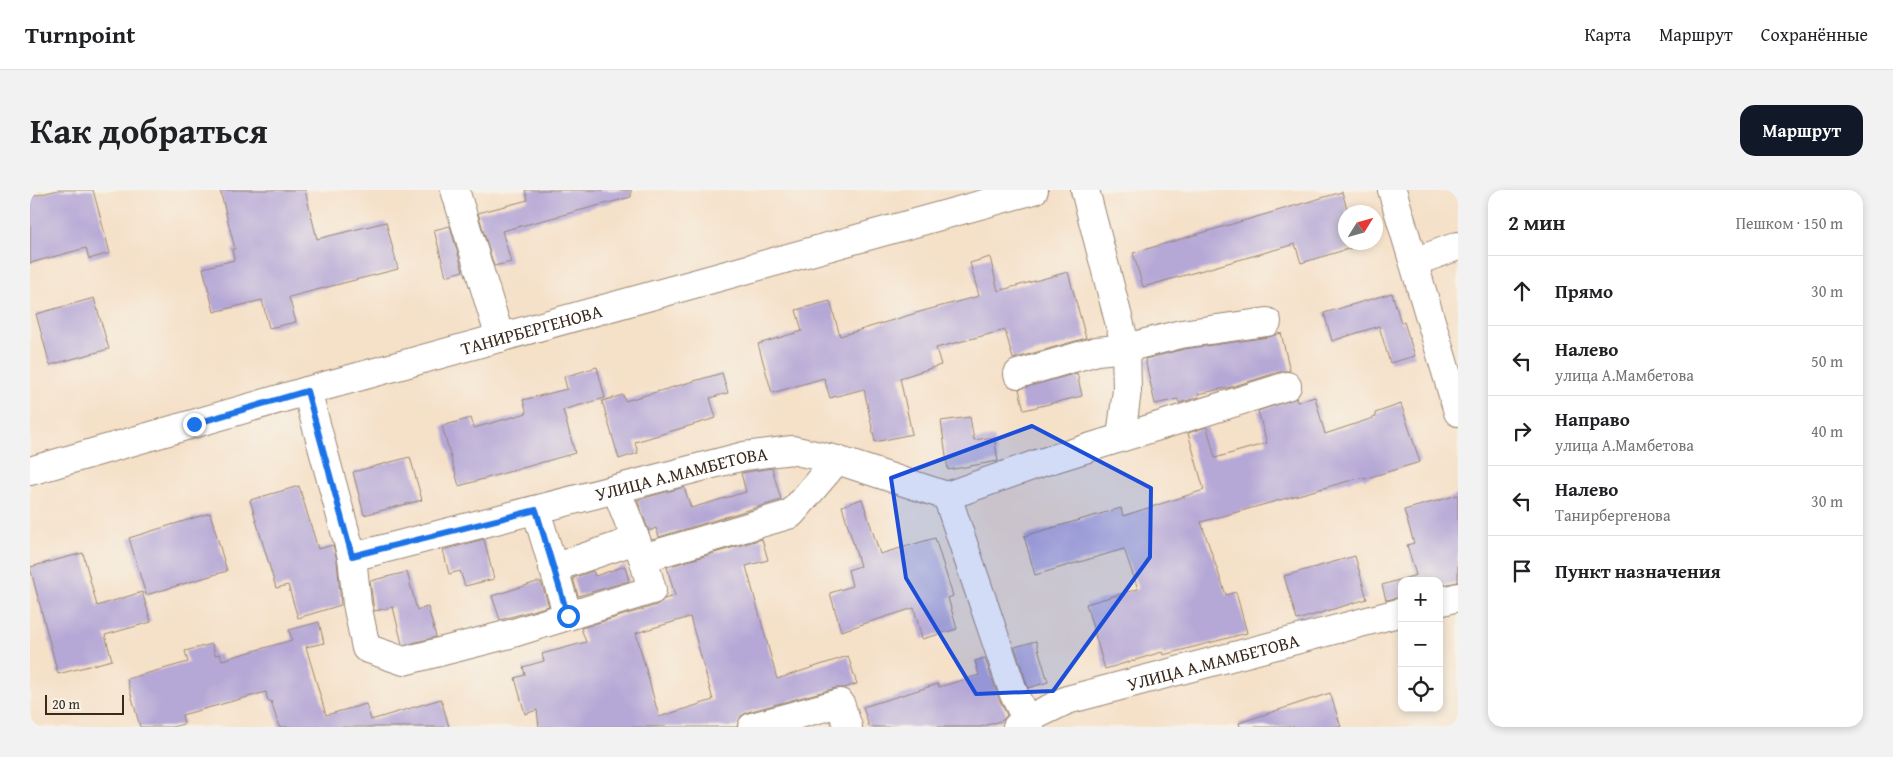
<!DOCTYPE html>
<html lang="ru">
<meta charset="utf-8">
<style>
body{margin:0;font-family:"Gentium Book Plus",serif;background:#f2f2f2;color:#202124}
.controls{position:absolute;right:15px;bottom:15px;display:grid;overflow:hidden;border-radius:10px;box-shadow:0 2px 8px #0003}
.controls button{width:45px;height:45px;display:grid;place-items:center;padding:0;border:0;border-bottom:1px solid #e0e0e0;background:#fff;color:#202124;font:25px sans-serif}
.compass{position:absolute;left:1308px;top:15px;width:45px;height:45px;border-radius:50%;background:#fff;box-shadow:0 2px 8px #0003;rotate:53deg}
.scale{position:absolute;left:15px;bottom:12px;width:79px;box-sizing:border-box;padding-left:5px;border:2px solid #3b2a1e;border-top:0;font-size:14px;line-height:18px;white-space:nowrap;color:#3b2a1e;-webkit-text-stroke:4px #f7f3e8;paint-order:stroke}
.stop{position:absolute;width:15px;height:15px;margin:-11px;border:4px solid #1a73e8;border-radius:50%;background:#fff}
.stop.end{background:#1a73e8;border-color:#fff;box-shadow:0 1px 5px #0008}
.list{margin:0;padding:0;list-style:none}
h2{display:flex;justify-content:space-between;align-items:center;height:65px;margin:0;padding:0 20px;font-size:21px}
h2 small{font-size:16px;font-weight:400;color:#757577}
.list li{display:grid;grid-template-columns:32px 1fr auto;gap:15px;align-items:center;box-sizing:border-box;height:70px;padding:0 20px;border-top:1px solid #e0e0e0}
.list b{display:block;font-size:19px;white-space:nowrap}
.list p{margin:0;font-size:16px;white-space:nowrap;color:#757577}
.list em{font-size:16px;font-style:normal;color:#757577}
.icon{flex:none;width:28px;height:28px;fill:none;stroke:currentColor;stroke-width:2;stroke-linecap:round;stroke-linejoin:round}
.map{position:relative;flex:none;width:1428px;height:537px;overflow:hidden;border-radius:15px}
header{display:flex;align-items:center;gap:30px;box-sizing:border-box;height:70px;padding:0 25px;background:#fff;border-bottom:1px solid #e0e0e0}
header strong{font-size:24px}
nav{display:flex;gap:28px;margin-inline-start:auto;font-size:18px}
.intro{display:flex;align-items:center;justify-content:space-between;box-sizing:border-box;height:120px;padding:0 30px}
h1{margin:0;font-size:35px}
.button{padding:12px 22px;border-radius:15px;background:#111827;color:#fff;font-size:18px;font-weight:700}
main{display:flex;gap:30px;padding:0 30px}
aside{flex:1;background:#fff;border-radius:15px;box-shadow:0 2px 8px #0003}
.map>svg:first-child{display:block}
</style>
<header>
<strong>Turnpoint</strong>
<nav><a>Карта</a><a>Маршрут</a><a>Сохранённые</a></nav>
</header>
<div class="intro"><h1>Как добраться</h1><a class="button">Маршрут</a></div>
<main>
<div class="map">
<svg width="1428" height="537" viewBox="0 0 1428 537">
<rect width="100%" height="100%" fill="#f7f3e8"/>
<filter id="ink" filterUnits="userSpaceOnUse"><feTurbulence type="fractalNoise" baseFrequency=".02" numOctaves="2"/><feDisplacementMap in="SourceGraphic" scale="10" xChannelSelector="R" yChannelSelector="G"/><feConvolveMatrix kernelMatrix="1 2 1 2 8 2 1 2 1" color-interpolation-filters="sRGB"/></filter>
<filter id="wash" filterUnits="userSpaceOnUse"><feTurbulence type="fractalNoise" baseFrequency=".0096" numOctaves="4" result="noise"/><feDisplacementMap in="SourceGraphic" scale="20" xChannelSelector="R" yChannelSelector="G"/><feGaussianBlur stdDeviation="1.12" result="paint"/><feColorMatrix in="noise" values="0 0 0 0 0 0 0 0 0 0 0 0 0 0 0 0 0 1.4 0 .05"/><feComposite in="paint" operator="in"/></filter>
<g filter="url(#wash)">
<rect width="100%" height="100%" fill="#f5e0c8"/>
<g id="blocks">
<g fill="#b5a7d6" fill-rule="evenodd">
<path d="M28,0H63L80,63L59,69L56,58L0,73V7Z"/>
<path d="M190,0H275L287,49L356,32L368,79L259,107L266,132L239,138L232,110L184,122L173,78L204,70L202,59H205Z"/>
<path d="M495,0H601V7L472,41L481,72L464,76L448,23L498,10Z"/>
<path d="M1312,2L1318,22H1316V52H1327L1328,56L1271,73L1265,54L1113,97L1103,63Z"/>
<path d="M420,36L433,81L416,86L404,40Z"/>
<path d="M960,67L968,101L1038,82L1056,148L983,169L975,140L906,158L911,175L870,188L882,244L845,252L834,199L800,208L794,188L742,203L728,154L772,141L766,120L800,111L810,146L893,121L949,106L940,73Z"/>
<path d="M1362,103L1371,133L1374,132L1385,166L1360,173L1349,136L1302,151L1294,123Z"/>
<path d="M64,108L79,159L20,175L6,124Z"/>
<path d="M1251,143L1260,181H1252L1201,197L1168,204L1169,207L1149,213L1148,209L1125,214L1115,169L1154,159L1239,147Z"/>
<path d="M567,177L575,208L533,220L545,263L429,296L412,236L441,228L444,238L497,223L493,210L537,199L534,187Z"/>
<path d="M692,183L698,203L680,208L686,228L605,252L608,263L589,269L572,211L593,205L595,211Z"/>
<path d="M1047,183L1052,206L994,220L989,199Z"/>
<path d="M1285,207L1295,244L1346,227L1345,223L1371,214L1390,272L1334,289L1333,287L1171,332L1196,405L1206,402L1217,443L1133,465L1132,462L1075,479L1056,414L1108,399L1094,359L1005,385L994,346L1091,318L1093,326L1174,300L1158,243L1177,237L1185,268L1237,253L1228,221L1266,208L1267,212Z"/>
<path d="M940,227L944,250L964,247L968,271L918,280L911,231Z"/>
<path d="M380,267L392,310L334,325L323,282Z"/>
<path d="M742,278L751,310L629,347L626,338L619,341L607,310L654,297L661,318L716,302L711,283Z"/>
<path d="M269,296L288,359L303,355L307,370L311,415L268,428L258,395L246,398L220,310Z"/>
<path d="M1428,305V392L1409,396V391H1372V407L1356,410L1352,395L1386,385L1377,355L1384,353L1374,320Z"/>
<path d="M832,309L850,364L905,348L923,406L918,408L927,439L892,449L884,418L811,441L800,403L822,396L818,380L830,376L812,316Z"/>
<path d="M180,323L197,381L116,405L99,348Z"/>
<path d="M454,349L464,389L435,396L430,381L419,384L413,360Z"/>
<path d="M732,349L738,370L716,376L747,489L818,466L827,494L814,498H806L718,522L711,526L707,537H509L507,520L495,524L485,488L495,485L493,477L514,471L512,464L556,452L551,438L627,415L634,409L645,406L637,377ZM660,427L683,510L629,527L606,443Z"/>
<path d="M53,363L67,416L112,402L121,432L75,445L82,470L28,484L0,377Z"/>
<path d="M1325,366L1337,409L1267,430L1254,386Z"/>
<path d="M595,376L599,391L548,406L543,388L563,381L565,386Z"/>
<path d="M377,382L387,420L398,417L406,447L375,455L372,454L363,417L344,421L340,391Z"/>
<path d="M507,392H511L519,416L470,430L462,406Z"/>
<path d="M289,432L294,453L276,457L296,525L336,514L341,530L411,509L419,537H249L241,511H238L236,502L152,525L154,534L141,537H110L97,489L158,472L155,461L182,454L185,465L190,464L192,470L262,450L259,440Z"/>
<path d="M1006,451L1018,492L998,498L985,457Z"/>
<path d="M955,468L969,509L977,525L973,530L951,537H839L833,517L908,494L909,497L949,485L945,471Z"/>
<path d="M1300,503L1311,537H1210L1209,533Z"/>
</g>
</g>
</g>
<g filter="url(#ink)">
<use href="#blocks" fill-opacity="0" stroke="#988573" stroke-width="1"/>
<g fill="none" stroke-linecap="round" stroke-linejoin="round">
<defs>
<g id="minor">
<path d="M425,0L470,148"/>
<path d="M1055,0L1096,158L1097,200L1091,247"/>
<path d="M1362,0L1428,222"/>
<path d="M1384,72L1428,56"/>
<path d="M988,184L1067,161L1096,158L1151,144L1237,132"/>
<path id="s1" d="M277,201L322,367L714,266L762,260L807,270L917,306L984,504L1000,537"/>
<path id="s2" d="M0,281L277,201L1004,0"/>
<path d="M917,306L1010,273L1257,196"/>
<path d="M506,320L538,426"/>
<path d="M322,367L327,414L336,458L374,471L480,444L622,400L613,368L586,299"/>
<path d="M613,368L761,324L807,270"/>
<path d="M523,378L606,350"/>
<path d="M1409,412L1428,407"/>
<path d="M722,537L810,513L818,537"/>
<path id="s3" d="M987,537L996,530L1037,510L1372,422"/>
</g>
</defs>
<use href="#minor" stroke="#988573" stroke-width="30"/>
<use href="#minor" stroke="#fff" stroke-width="28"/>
</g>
</g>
<g fill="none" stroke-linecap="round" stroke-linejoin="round" filter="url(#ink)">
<path stroke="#1a73e8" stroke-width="6" d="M164,234L277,201L322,366L506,320L538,426"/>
</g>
<path fill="#1d4ed8" fill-opacity="0.2" stroke="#1d4ed8" stroke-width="4" stroke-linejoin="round" d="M1002,236L1121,298L1120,367L1023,501L946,504L876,388L861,288Z"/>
<g text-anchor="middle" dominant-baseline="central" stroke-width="4.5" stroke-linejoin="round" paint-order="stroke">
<g font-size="18" fill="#3b2a1e" stroke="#f7f3e8">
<text stroke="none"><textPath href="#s2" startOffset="521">ТАНИРБЕРГЕНОВА</textPath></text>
<text stroke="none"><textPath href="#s1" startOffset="512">УЛИЦА А.МАМБЕТОВА</textPath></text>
<text stroke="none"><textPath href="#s3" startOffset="208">УЛИЦА А.МАМБЕТОВА</textPath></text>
</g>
</g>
</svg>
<div class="controls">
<button>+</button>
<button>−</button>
<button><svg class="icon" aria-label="locate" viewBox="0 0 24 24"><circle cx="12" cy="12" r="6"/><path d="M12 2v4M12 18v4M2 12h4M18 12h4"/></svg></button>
</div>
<svg class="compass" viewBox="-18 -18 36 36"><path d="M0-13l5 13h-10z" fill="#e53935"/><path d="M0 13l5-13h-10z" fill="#757577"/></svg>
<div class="scale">20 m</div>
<div class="stop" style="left:538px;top:426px"></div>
<div class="stop end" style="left:164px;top:234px"></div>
</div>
<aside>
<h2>2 мин<small>Пешком · 150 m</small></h2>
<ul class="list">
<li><svg class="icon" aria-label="ahead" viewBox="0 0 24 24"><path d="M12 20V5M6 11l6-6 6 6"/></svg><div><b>Прямо</b></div><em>30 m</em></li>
<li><svg class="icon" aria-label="left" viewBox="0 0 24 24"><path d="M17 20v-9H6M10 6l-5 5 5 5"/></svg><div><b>Налево</b><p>улица А.Мамбетова</p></div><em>50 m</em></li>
<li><svg class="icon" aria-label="right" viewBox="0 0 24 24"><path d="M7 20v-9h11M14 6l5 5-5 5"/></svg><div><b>Направо</b><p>улица А.Мамбетова</p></div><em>40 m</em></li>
<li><svg class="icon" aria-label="left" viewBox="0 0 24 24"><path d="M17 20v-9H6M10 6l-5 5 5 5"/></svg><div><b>Налево</b><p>Танирбергенова</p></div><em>30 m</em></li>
<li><svg class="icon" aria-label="arrive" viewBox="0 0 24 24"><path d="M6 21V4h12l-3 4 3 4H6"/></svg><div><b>Пункт назначения</b></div></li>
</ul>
</aside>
</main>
